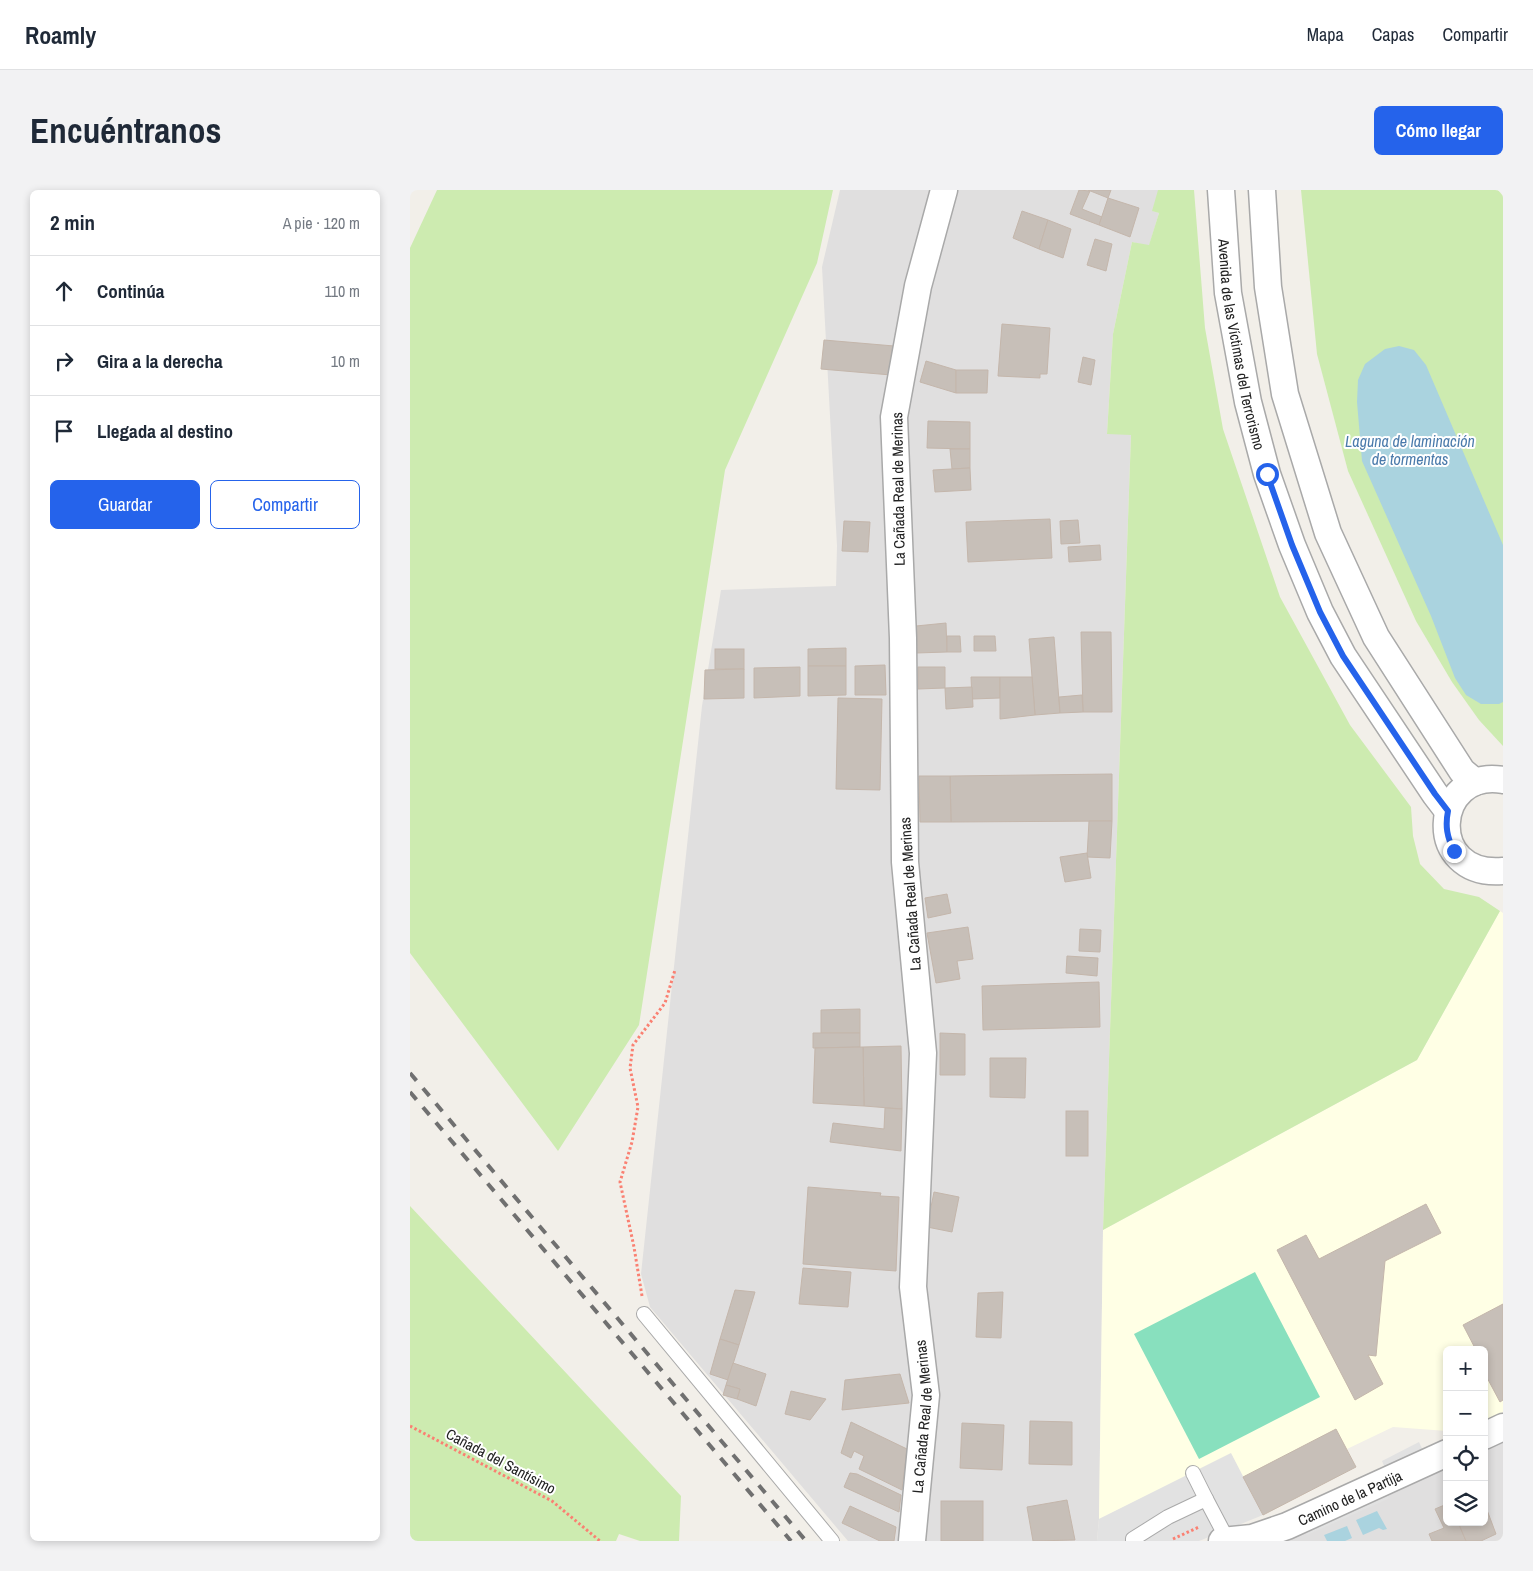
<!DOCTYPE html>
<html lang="es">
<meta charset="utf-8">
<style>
body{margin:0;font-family:"Archivo Narrow",sans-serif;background:#f2f2f3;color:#1f2937}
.controls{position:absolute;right:15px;bottom:15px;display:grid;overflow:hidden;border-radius:8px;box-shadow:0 2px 8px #0003}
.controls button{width:45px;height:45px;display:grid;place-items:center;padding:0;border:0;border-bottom:1px solid #e0e1e3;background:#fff;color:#1f2937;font:25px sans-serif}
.stop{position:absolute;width:15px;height:15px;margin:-11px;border:4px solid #2563eb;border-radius:50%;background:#fff}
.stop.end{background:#2563eb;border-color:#fff;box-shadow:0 1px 5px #0008}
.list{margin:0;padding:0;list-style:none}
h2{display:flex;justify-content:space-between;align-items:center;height:65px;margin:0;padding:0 20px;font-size:21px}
h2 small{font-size:16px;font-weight:400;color:#747a83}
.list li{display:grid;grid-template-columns:32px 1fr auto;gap:15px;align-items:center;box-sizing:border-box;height:70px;padding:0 20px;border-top:1px solid #e0e1e3}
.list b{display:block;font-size:19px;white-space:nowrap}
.list em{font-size:16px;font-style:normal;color:#747a83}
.actions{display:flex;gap:10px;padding:15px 20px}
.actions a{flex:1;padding:11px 0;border:1px solid #2563eb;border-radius:8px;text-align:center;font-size:18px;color:#2563eb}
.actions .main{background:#2563eb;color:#fff}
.icon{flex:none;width:28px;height:28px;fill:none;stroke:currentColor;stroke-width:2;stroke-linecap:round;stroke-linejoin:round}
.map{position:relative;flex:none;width:1093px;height:1351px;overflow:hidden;border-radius:8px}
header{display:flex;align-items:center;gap:30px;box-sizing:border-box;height:70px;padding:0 25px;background:#fff;border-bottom:1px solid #e0e1e3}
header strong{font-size:24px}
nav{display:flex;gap:28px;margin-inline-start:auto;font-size:18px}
.intro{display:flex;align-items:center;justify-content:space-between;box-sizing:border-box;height:120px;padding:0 30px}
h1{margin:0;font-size:35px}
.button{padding:12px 22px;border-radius:8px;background:#2563eb;color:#fff;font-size:18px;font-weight:700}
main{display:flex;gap:30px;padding:0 30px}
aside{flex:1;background:#fff;border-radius:8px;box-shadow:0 2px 8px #0003}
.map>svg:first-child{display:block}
</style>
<header>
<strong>Roamly</strong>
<nav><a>Mapa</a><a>Capas</a><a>Compartir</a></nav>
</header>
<div class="intro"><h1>Encuéntranos</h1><a class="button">Cómo llegar</a></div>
<main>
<aside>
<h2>2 min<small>A pie · 120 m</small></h2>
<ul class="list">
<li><svg class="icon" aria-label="ahead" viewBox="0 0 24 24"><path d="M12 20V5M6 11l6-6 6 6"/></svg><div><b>Continúa</b></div><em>110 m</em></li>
<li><svg class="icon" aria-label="right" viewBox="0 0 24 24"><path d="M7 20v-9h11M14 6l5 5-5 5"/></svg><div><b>Gira a la derecha</b></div><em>10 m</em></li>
<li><svg class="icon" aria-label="arrive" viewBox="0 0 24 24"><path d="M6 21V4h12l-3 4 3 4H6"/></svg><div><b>Llegada al destino</b></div></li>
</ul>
<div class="actions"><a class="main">Guardar</a><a>Compartir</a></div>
</aside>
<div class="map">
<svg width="1093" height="1351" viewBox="0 0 1093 1351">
<rect width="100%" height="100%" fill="#f2efe9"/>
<g fill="#e0dfdf">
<path d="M430,0H749L743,21L749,23L739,56L722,52L703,144L697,243L721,244L693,1040L689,1329L687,1351H438L240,1117L231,1084L292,516L311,400L426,396L427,356L412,77Z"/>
<path d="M1093,1248V1351H859L1037,1273V1332H1074V1256Z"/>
</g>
<path fill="#ffffe5" d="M1090,721L1093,723V1222L1074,1231V1160H1037V1241L983,1237L937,1259L946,1277L853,1325L821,1264L689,1329L693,1040L1007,870Z"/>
<g fill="#cdebb0">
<path d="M27,0H423L407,73L315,280L229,835L148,961L0,763V58Z"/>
<path d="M748,0H784L795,138L813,239L870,407L940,535L1001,617L1003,646L1010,674L1034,699L1069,707L1090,721L1007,870L693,1040L721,245L697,244L703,144L722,52L739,55L749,23L742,21Z"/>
<path d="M891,0H1088L1093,6V556L1069,530L1042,492L1006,431L938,281L907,164Z"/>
<path d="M0,1016L271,1306L269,1351H230L209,1344L206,1351H0Z"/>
</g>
<path fill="#88e0be" d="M845,1082L910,1207L789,1269L724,1144Z"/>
<g fill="#e2e2e2">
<path d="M1009,1252L1016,1267L978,1285L972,1271Z"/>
<path d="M821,1263L853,1325L789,1351H687L689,1329Z"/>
<path d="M972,1302L980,1308L897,1345L893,1337Z"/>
</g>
<g fill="#aad3df">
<path d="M989,156L1004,160L1016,175L1093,355V512L1089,514H1071L1056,505L1045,488L1021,426L952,271L947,212L948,190L955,174L975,159Z"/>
<path d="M967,1321L977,1339L973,1340L969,1338L953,1345L946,1330Z"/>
<path d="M937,1336L942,1348L935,1351H917L914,1345Z"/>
</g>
<g fill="#c7bfb8" stroke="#c4b6ab">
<path d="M669,0L680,1L672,19L692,27L689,35L660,24Z"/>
<path d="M678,0H701L698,8Z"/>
<path d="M698,8L729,18L720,47L689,35Z"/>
<path d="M612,21L638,30L629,59L603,48Z"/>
<path d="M638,30L661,39L653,68L629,59Z"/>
<path d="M685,49L702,54L696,81L677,75Z"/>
<path d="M592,134L640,138L637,184H630V188L588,186Z"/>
<path d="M414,150L484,156L481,185L411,179Z"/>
<path d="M673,167L685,170L681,195L668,192Z"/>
<path d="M516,171L546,180V203L510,192Z"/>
<path d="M546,180H578L577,203H546Z"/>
<path d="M518,231L560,232V259L517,258Z"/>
<path d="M540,259H560V278L542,279Z"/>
<path d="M560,278L561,300L525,302L523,280Z"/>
<path d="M640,329L642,368L558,372L556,332Z"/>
<path d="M668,330L670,353L651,354L650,331Z"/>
<path d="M434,331L460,332L458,362L432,361Z"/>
<path d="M690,355L691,370L659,372L658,357Z"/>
<path d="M536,433L537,462L506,463V436Z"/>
<path d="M671,442H701L702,522H673Z"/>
<path d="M537,446H550L551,462H537Z"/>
<path d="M564,446H585L586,461H564Z"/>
<path d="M644,447L650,523L625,525L619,449Z"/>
<path d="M436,458V476H398V459Z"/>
<rect x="305" y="459" width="29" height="20"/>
<path d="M475,475L476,505H445V476Z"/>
<path d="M398,476H436V505L398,506Z"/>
<path d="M390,477V506L344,508V478Z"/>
<path d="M508,477H535V498L508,499Z"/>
<path d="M334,479V508L294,509L295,480Z"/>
<path d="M561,487H590V508L562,509Z"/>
<path d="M590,487H622L625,525L590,529Z"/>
<path d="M562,497L563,517L536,519L535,498Z"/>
<path d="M672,505L673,522L650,523L649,507Z"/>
<path d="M428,508L472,509L470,600L426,599Z"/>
<path d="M702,584V631L541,632L540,586Z"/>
<path d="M509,586H540L541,632H510Z"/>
<path d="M679,631H702L700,668L677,667Z"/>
<path d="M677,663L681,688L655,692L650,667Z"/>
<path d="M537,704L541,723L518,728L515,708Z"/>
<path d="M558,737L563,769L547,771L550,789L526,793L517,743Z"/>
<path d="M670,739L691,740L690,762L669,761Z"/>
<path d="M657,766L688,768L687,786L656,783Z"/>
<path d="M689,792L690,837L573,840L572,796Z"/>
<path d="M450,819V843H411V820Z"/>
<path d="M403,843H450V857L403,858Z"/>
<path d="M530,843L555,844V885H530Z"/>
<path d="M491,856L492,919L454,916L453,857Z"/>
<path d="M453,857L454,916L403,913L405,858Z"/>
<path d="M580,868H616L615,908L580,907Z"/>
<path d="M475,918L492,919L491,961L420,952L423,933L474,939Z"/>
<rect x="656" y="921" width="22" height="45"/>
<path d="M398,997L471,1003L470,1006L489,1007L486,1081L393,1074Z"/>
<path d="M524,1002L549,1007L542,1042L517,1037Z"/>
<path d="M1016,1014L1031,1043L975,1071L966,1166L958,1165L973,1194L945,1210L867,1060L896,1045L909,1069Z"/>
<path d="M393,1078L441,1082L438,1117L389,1114Z"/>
<path d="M325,1100L345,1102L329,1155L310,1149Z"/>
<path d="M593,1102L591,1148L566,1147L568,1103Z"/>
<path d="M1093,1114V1210L1090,1212L1074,1182V1160H1066L1053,1135Z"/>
<path d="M310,1149L329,1155L318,1190L300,1184Z"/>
<path d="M323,1173L356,1184L346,1216L327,1209L330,1199L316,1195Z"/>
<path d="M490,1184L499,1213L432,1220L435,1190Z"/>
<path d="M316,1195L330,1199L327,1209L313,1205Z"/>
<path d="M381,1201L416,1209L400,1230L375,1224Z"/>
<path d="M620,1231L662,1232V1275L619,1274Z"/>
<path d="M441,1232L497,1259L492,1300L449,1279L454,1266L444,1261L441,1268L431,1263Z"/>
<path d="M552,1233L594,1235L592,1280L550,1278Z"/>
<path d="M926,1239L946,1277L853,1325L833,1287Z"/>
<path d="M440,1283L447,1284L491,1305L489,1322L434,1297Z"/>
<path d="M657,1310L665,1350L623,1351L617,1317Z"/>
<rect x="531" y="1311" width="42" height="40"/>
<path d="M1037,1314V1332H1048L1056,1351H1022L1019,1344L1034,1338L1025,1319Z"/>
<path d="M440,1316L486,1337L484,1351H470L432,1333Z"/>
<path d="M1077,1320L1086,1344L1071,1351H1056L1048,1332H1074V1321Z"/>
</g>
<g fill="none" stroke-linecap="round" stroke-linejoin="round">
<defs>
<g id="service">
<path d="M234,1124L422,1351"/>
<path d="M783,1283L796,1309"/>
<path d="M723,1351V1349L758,1327L796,1309L817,1349"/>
</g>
<g id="minor">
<path id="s1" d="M811,0L818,103L838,212L857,284L882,355L910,422L933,466L1025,604L1038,621"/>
<path d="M852,0L858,97L875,204L918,343L966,447L1052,581L1065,592"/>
<path d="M1093,590C1022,578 1014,688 1093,681"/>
<path d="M1074,1246L1093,1237"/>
<path id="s2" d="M502,1351L516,1205L503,1097L513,863L495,672L493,448L484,227L508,96L534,0"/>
<path id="s3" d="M812,1351L842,1348L877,1336L1037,1263"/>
</g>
</defs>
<use href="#service" stroke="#a9a9a9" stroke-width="16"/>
<use href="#minor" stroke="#a9a9a9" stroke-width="29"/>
<g stroke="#fa8072" stroke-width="3" stroke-dasharray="2.5 2.5" stroke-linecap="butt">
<path d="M232,1106L224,1057L210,992L222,952L228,917L220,878L223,855L255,813L265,780"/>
<path d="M0,1236L142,1311L190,1351"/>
<path d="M763,1349L789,1337"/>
</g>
<use href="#service" stroke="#fff" stroke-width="14"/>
<use href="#minor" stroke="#fff" stroke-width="26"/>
<g stroke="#707070" stroke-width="4" stroke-dasharray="10 10" stroke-linecap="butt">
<path d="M0,883L396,1351"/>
<path d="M0,902L381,1351"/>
</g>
</g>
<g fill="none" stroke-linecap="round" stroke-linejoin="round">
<path stroke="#2563eb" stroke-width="6" d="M857,284L882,355L910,422L933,466L1025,604L1038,621C1035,636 1037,647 1044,661"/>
</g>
<g text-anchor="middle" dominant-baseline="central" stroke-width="4" stroke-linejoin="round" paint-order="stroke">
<g font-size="15" fill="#222" stroke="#fff">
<text stroke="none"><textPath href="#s1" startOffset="156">Avenida de las Víctimas del Terrorismo</textPath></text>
<text transform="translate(488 299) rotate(-91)">La Cañada Real de Merinas</text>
<text transform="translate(500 704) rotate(-94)">La Cañada Real de Merinas</text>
<text stroke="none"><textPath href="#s2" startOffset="125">La Cañada Real de Merinas</textPath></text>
<text transform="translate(91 1271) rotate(28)">Cañada del Santísimo</text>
<text stroke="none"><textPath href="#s3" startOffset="136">Camino de la Partija</textPath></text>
</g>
<g font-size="16" font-style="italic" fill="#4a7aab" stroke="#fff">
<text x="1000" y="251">Laguna de laminación<tspan x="1000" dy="18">de tormentas</tspan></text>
</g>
</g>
</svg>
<div class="controls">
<button>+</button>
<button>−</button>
<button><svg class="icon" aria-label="locate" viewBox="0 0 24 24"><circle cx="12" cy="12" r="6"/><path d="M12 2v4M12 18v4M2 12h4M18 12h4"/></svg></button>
<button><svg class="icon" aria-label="layers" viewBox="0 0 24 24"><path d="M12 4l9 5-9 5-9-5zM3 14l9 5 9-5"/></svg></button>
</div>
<div class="stop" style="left:857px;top:284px"></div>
<div class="stop end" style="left:1044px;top:661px"></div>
</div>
</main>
